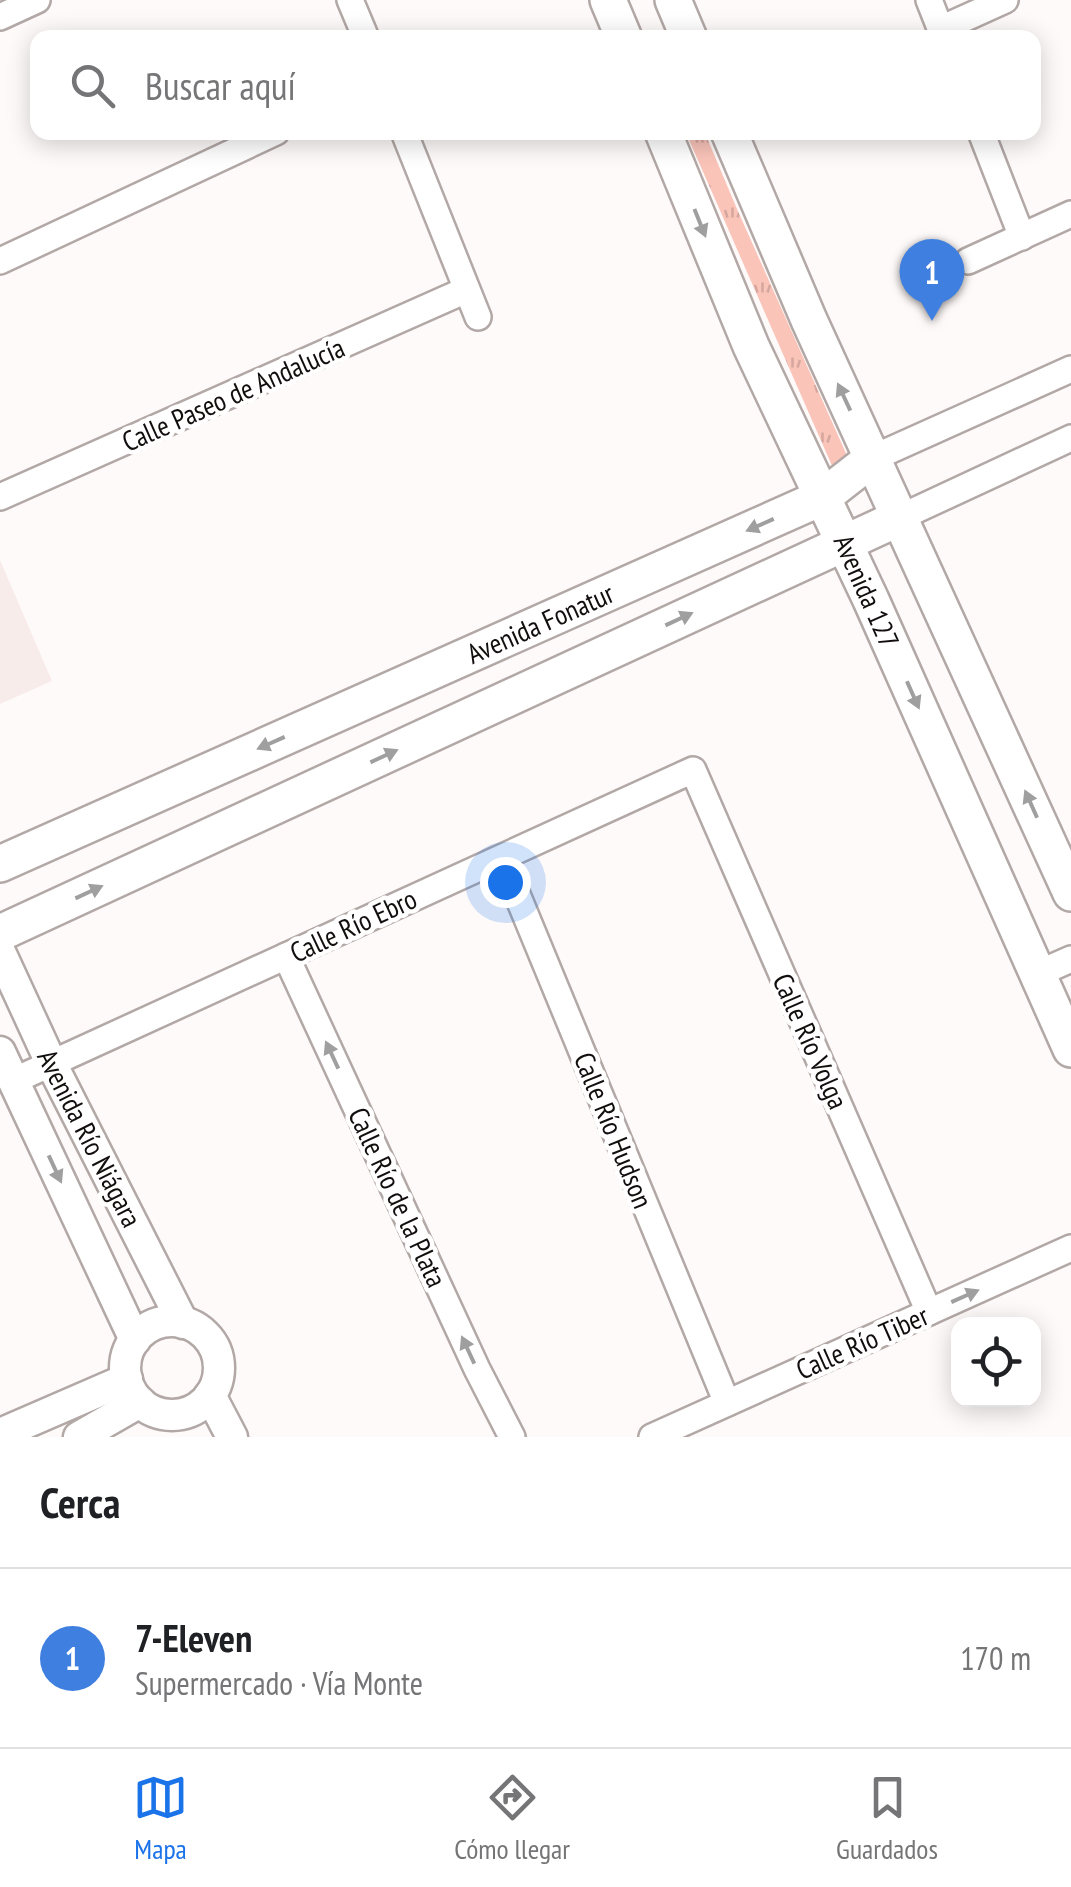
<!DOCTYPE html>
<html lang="es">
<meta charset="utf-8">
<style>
body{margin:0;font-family:"PT Sans Narrow",sans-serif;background:#f2f2f2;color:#202124}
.controls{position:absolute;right:30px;bottom:30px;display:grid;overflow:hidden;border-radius:20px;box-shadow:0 5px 25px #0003}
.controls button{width:90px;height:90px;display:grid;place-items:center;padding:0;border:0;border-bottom:2px solid #e0e0e0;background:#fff;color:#202124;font:50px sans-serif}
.you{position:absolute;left:505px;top:882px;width:35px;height:35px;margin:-25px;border:8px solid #fff;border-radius:50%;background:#1a73e8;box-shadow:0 0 0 15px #1a73e833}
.badge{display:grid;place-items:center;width:65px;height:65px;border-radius:50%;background:#1a73e8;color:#fff;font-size:32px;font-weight:700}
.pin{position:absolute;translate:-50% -82px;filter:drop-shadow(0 2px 5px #0008)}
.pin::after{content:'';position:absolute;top:52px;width:35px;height:30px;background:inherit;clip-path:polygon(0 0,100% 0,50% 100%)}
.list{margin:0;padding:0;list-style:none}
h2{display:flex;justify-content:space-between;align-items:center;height:130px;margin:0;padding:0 40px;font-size:42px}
h2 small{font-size:32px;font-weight:400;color:#757577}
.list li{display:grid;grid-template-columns:65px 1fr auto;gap:30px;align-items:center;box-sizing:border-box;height:180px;padding:0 40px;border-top:2px solid #e0e0e0}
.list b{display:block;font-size:38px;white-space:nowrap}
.list p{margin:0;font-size:32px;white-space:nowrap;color:#757577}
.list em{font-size:32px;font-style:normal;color:#757577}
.icon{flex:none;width:55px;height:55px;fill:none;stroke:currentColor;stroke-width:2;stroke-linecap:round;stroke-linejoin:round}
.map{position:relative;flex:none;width:1071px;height:1437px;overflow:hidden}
.search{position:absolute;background:#fff;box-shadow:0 5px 25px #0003;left:30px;right:30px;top:30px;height:110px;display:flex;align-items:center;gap:25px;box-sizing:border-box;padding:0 35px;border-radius:20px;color:#757577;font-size:38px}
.sheet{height:310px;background:#fff}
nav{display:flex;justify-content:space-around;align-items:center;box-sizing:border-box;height:140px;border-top:2px solid #e0e0e0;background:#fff;font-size:28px;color:#757577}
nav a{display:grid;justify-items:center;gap:5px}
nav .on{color:#1a73e8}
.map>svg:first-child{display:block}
</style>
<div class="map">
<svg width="1071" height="1437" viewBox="0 0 1071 1437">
<defs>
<pattern id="grass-tufts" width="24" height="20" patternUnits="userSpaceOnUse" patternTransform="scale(2.5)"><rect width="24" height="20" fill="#fac4b9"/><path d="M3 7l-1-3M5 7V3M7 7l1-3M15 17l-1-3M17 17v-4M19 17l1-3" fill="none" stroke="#d5a79e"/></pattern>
</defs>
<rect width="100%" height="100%" fill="#fffafa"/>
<path fill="#f8ecea" d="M0,560L52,681L0,704Z"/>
<path fill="url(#grass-tufts)" d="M686,133H705L737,209L849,460L833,468Z"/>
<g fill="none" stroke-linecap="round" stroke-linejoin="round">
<defs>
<g id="minor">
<path d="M350,0L366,38"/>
<path d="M929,0L944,38"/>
<path d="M0,17L37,0"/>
<path d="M941,29L1005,0"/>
<path d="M404,132L478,317"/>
<path d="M981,132L1022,237"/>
<path d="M0,261L276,132"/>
<path d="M968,261L1071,214"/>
<path d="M873,458L1071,369"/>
<path d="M0,497L466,290"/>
<path d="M901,517L1071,438"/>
<path d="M502,858L727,1403"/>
<path d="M286,956L477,1369L512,1437"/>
<path d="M1037,974L1071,959"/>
<path d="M13,1081L693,770L929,1312"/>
<path d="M652,1437L1071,1248"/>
</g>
<g id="tertiary">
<path d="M0,952L51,1063L183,1323"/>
<path d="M0,1052L135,1340"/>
<circle cx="172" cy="1368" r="47"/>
<path d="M210,1395L232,1437"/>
<path d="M0,1434L127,1379"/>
<path d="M79,1437L140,1402"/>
</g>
<g id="secondary">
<path d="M608,0L624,38"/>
<path d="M673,0L689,38"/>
<path d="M663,132L751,346L871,600L1071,1049"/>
<path d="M729,132L809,320L1071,893"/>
<path d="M0,864L823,497L873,458"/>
<path d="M0,933L901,517"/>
</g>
</defs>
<use href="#minor" stroke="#b2a8a6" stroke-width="30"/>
<use href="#tertiary" stroke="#b2a8a6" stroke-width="35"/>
<use href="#secondary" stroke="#b2a8a6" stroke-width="40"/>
<use href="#minor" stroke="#fff" stroke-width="25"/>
<use href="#tertiary" stroke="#fff" stroke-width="30"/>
<use href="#secondary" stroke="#fff" stroke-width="35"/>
</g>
<defs><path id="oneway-solid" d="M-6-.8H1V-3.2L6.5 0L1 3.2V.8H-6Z" transform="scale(2.5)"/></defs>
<g fill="#a09f9f">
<use href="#oneway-solid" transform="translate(700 223) rotate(68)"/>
<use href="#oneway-solid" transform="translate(844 397) rotate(-115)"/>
<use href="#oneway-solid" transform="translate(760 525) rotate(156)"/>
<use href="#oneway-solid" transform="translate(679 619) rotate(-25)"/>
<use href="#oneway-solid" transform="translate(913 695) rotate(66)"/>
<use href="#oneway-solid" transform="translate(271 743) rotate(156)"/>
<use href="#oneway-solid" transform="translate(384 756) rotate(-25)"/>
<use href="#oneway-solid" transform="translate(1031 804) rotate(-114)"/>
<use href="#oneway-solid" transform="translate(89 892) rotate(-25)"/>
<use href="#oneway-solid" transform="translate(332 1055) rotate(-115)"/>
<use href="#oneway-solid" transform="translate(55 1169) rotate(65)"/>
<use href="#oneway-solid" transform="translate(965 1296) rotate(-24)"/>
<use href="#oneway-solid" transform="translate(468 1350) rotate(-115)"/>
</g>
<g text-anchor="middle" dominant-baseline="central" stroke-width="9" stroke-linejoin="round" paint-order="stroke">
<g font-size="28" fill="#120e0e" stroke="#fff">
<text transform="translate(233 394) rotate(-24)">Calle Paseo de Andalucía</text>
<text transform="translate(867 591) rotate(66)">Avenida 127</text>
<text transform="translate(540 623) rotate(-24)">Avenida Fonatur</text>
<text transform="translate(353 925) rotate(-25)">Calle Río Ebro</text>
<text transform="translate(811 1041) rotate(66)">Calle Río Volga</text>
<text transform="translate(614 1130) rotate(68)">Calle Río Hudson</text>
<text transform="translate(90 1138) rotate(63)">Avenida Río Niágara</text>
<text transform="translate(398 1197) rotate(65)">Calle Río de la Plata</text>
<text transform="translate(862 1342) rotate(-24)">Calle Río Tiber</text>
</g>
</g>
</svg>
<div class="controls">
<button><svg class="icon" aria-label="locate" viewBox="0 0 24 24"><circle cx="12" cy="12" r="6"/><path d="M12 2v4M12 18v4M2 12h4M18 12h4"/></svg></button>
</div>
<div class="you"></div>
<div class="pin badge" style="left:932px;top:321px;background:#3f7fe0">1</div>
<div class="search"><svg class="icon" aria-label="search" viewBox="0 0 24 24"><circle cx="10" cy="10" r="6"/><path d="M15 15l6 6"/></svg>Buscar aquí</div>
</div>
<section class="sheet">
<h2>Cerca<small></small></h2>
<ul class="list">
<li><span class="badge" style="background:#3f7fe0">1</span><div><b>7-Eleven</b><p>Supermercado · Vía Monte</p></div><em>170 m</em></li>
</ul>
</section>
<nav>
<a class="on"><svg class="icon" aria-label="map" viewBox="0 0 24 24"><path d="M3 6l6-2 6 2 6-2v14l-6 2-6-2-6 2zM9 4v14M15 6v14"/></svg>Mapa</a>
<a><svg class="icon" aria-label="directions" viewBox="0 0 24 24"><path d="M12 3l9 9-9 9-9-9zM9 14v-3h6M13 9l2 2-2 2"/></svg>Cómo llegar</a>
<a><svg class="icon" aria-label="saved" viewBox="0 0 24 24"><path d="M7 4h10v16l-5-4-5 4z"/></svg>Guardados</a>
</nav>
